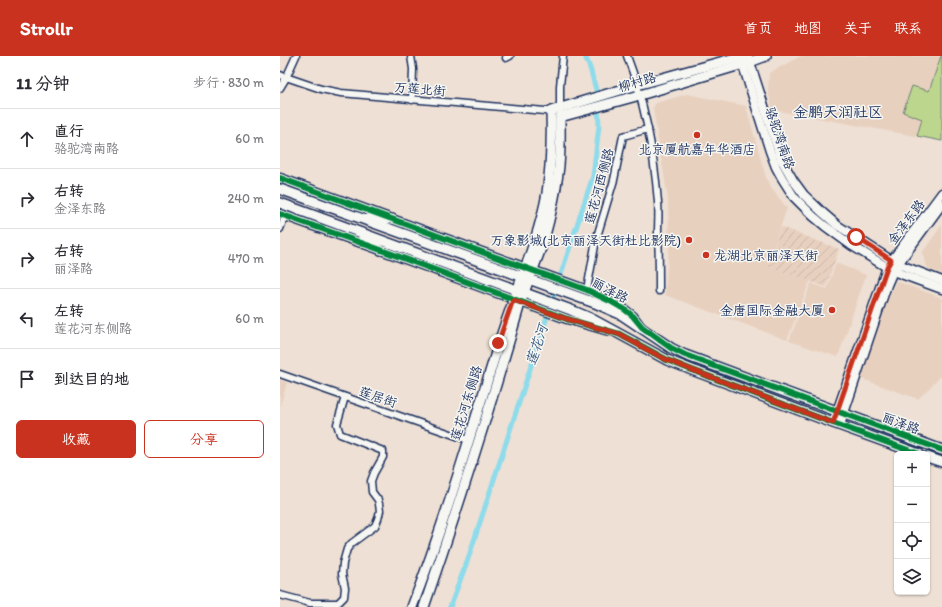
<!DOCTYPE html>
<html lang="zh">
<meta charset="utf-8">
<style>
body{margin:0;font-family:Itim,"LXGW WenKai TC",sans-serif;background:#f7f7f7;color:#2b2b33}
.controls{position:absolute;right:12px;bottom:12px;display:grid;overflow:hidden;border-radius:6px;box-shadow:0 1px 3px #0004}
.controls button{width:36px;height:36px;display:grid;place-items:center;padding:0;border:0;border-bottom:1px solid #e1e1e2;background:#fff;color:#2b2b33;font:20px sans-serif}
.stop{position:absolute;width:12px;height:12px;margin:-9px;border:3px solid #c8321e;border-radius:50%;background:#fff}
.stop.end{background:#c8321e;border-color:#fff;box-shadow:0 1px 4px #0008}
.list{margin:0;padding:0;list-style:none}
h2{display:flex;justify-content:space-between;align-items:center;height:52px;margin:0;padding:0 16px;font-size:17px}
h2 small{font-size:13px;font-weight:400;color:#7c7c81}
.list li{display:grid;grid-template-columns:26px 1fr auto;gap:12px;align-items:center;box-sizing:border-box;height:60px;padding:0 16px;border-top:1px solid #e1e1e2}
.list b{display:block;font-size:15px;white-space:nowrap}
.list p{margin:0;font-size:13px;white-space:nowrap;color:#7c7c81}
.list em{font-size:13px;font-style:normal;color:#7c7c81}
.actions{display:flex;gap:8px;padding:12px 16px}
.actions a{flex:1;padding:9px 0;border:1px solid #c8321e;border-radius:6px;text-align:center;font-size:14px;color:#c8321e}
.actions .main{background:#c8321e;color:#fff}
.icon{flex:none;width:22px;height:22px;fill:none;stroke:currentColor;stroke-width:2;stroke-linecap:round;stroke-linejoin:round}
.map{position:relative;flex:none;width:662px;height:551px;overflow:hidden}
header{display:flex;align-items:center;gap:24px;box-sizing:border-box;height:56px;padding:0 20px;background:#c8321e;color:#fff}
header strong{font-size:19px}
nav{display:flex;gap:22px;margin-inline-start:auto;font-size:14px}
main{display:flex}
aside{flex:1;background:#fff}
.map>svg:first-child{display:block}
</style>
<header>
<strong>Strollr</strong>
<nav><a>首页</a><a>地图</a><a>关于</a><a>联系</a></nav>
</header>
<main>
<aside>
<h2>11 分钟<small>步行 · 830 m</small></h2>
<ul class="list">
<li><svg class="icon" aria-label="ahead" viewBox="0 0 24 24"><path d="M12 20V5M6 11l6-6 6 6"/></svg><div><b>直行</b><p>骆驼湾南路</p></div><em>60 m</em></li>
<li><svg class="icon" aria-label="right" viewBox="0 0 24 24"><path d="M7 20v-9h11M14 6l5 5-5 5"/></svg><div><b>右转</b><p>金泽东路</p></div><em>240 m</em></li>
<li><svg class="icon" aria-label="right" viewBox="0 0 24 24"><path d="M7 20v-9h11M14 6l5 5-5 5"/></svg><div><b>右转</b><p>丽泽路</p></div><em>470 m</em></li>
<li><svg class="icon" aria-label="left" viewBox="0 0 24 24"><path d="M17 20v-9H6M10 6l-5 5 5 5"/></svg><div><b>左转</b><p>莲花河东侧路</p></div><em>60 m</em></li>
<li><svg class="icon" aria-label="arrive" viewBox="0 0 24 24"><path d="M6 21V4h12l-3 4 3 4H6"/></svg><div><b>到达目的地</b></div></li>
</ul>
<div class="actions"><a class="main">收藏</a><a>分享</a></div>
</aside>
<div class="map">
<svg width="662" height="551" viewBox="0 0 662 551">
<defs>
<pattern id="industrial-furrows" width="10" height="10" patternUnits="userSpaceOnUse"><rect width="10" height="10" fill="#e8d0bf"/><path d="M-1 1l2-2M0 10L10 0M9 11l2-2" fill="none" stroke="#c6b3a7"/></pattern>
</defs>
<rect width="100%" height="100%" fill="#eee0d4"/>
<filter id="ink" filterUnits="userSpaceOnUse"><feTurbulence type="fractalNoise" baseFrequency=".025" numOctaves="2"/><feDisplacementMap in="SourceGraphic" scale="8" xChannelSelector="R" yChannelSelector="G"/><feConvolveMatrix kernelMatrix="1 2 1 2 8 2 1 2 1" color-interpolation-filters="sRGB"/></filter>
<g filter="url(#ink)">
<g fill="#e8d0bf">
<path d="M521,0H662V85L493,54L488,35L489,17Z"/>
<path d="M407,38L466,50L486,122L491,132L507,152L487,210L530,225L507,284L385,239L389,191L388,143L373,52L376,47Z"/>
<path d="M662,169V218L648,213L642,197Z"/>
<path d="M556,207L586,219L558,301L509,285L531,227L547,233Z"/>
<path d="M616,225L662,242V319L638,343L577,321Z"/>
<path d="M0,324L7,327L0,350Z"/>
</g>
<path fill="url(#industrial-furrows)" d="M501,171L559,193L546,231L487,210Z"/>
<path fill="#bdd68d" stroke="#6c8276" d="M661,0H662V85L637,80L642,63L623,56L632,30L649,35Z"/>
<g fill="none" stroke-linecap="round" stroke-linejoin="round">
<g stroke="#8edbec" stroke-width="5">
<path d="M305,0L310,12L318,41"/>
<path d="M170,551L188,503L313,120L319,70L318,49"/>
</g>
<defs>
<g id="street">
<path d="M131,0L133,13L132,44"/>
<path d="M347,0C365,47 374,97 378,146C379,156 378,167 378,177C379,196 379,216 379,235"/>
<path d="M226,2L230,0"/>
<path d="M0,19L41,33L61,37L265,55H271L273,57"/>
<path d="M0,32L6,22L16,0"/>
<path d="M280,54V30L283,0"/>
<path d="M0,173L5,160"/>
<path d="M307,234L316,184L334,124L343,80L368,73"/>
<path d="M0,318L188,384"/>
<path d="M0,539L30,547H58L64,541L65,532L62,518L63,507L67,493L72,487L95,470L98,463L100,455L99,448L98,444L92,436L91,425L94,417L103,401V395L60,378L57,368L65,341"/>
</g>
<g id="secondary">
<path d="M468,0L501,103L513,124L524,139L543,157L557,169L611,204L618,208L662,225"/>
<path d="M461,3L490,95L496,111L502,122L514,141L533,160L545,170L571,189L613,215L662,233"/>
<path d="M0,122L210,199L307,234L330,245L344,253L353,260L361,271"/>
<path d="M0,158L101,194L287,263L329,275"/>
<path d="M553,367L607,211L662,137"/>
<path d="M560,369L607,229L613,215L618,208L662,148"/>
</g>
<g id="primary">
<path d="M0,133L315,247L342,259L391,292L405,299L662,394"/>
<path d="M0,147L291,254L310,262L367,293L387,304L412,314L553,367L639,398"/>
<path d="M88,163H112"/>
<path d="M83,182L101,194"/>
<path d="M647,401L662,406"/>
<path d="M132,551C165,466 191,377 218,290C233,240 258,188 267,137C271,110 272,83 271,55L357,29L462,0"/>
<path d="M144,551C178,452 210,352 239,251C246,228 257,206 264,183C270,162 275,140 278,118C281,99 280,80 280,61L360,39L470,6L486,0"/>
</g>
</defs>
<use href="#street" stroke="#1b2f5e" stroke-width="9"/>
<use href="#secondary" stroke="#1b2f5e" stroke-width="11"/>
<use href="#primary" stroke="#1b2f5e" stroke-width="12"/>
<use href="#street" stroke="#f6f6f2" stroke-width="6"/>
<use href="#secondary" stroke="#f6f6f2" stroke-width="8"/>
<use href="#primary" stroke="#f6f6f2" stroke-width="9"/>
<defs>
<g id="cycleway">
<path d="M0,122L210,199L307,234L330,245L344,253L353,260L362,271L391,292L405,299L662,394"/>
<path d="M0,158L101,194L287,263L339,278L367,293L387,304L412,314L553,367L639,398"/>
</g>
</defs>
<use href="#cycleway" stroke="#f6f6f2" stroke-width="8"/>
<use href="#cycleway" stroke="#00873e" stroke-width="6"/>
</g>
</g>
<g fill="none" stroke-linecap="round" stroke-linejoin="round" filter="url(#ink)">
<path stroke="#c8321e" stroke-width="5" d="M218,287L233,244L287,263L339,278L366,293L387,304L412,314L553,367L607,211L611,204L576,181"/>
</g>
<g fill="#c8321e" stroke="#f6f6f2" stroke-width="1.5">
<circle cx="417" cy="79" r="4"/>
<circle cx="409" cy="184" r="4"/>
<circle cx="426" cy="199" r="4"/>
<circle cx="552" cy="254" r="4"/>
</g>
<g text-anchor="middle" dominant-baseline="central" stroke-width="3" stroke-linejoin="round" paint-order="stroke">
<g font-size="13" fill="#1b2f5e" stroke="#f6f6f2">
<text transform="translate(357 26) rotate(-16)">柳村路</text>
<text transform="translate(140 33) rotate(5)">万莲北街</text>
<text transform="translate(500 82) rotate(71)">骆驼湾南路</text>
<text transform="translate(319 130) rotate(-75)">莲花河西侧路</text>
<text transform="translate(626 166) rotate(-53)">金泽东路</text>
<text transform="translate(330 234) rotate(28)">丽泽路</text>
<text transform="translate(98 341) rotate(19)">莲居街</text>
<text transform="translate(186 347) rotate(-73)">莲花河东侧路</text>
<text transform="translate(621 367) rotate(20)">丽泽路</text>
</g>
<g font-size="13" fill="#1b2f5e" stroke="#f6f6f2" text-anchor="end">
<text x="417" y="93" text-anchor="middle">北京厦航嘉年华酒店</text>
<text x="401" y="184">万象影城(北京丽泽天街杜比影院)</text>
<text x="434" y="199" text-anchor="start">龙湖北京丽泽天街</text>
<text x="544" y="254">金唐国际金融大厦</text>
</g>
<g font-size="14" font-style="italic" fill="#385a82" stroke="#f6f6f2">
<text transform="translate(257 289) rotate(-72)">莲花河</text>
</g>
<g font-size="15" fill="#1b2f5e" stroke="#f6f6f2">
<text x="558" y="56">金鹏天润社区</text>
</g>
</g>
</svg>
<div class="controls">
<button>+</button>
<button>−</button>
<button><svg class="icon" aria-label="locate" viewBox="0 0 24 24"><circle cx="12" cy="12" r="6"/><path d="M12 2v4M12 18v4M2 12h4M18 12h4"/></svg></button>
<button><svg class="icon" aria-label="layers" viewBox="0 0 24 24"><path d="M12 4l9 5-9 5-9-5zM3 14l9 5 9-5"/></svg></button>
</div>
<div class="stop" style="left:576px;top:181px"></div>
<div class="stop end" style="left:218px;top:287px"></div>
</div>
</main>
